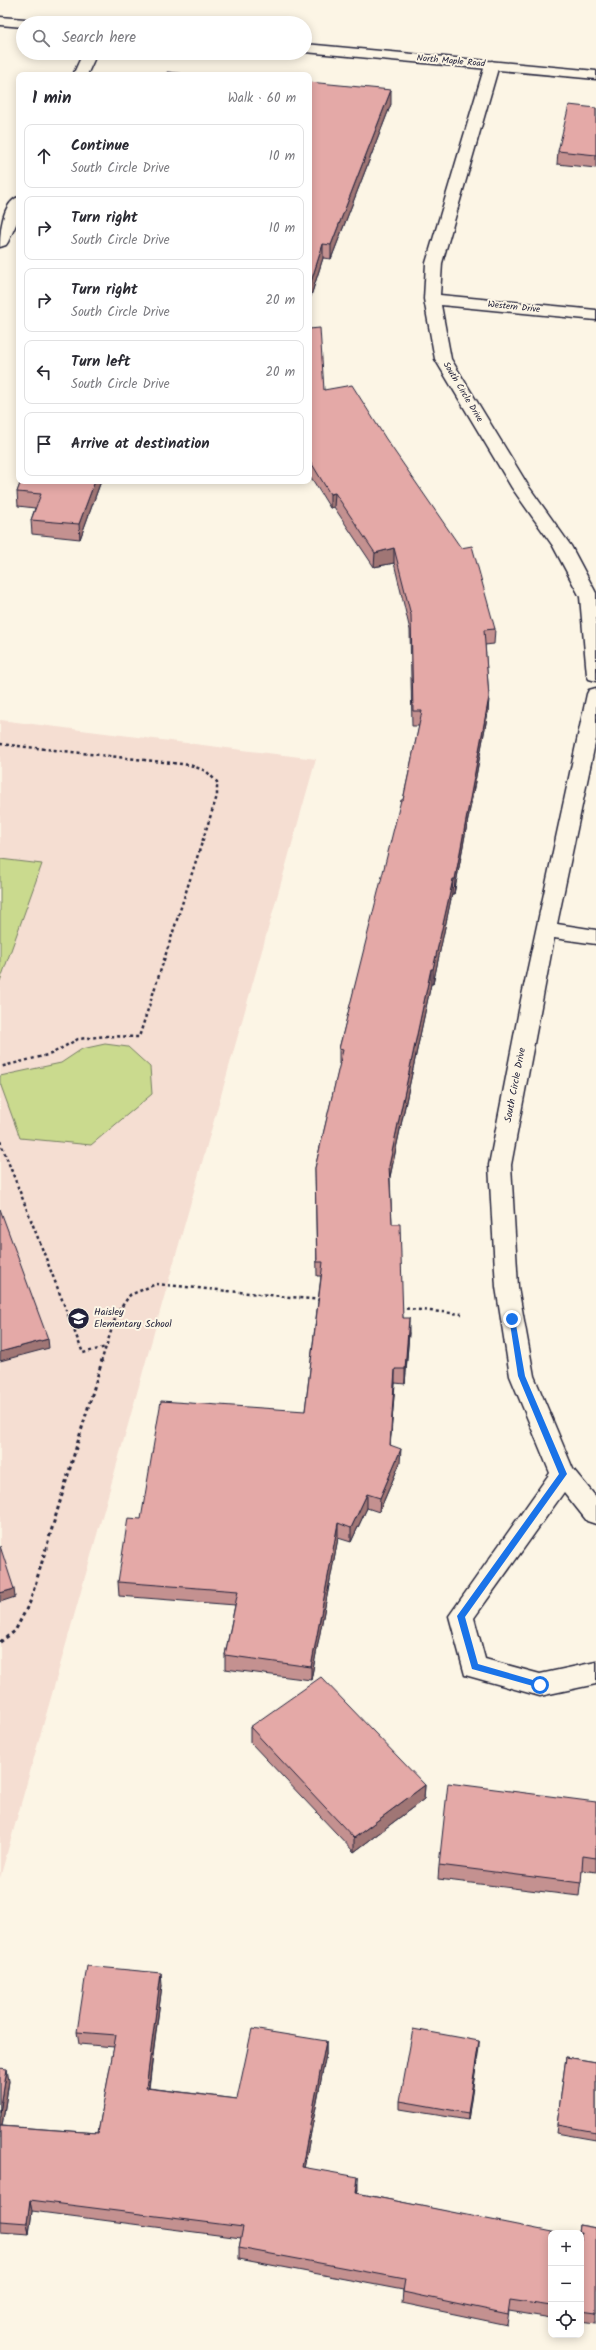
<!DOCTYPE html>
<meta charset="utf-8">
<style>
body{margin:0;font-family:Kalam,sans-serif;background:#f2f2f3;color:#2b2b33}
.controls{position:absolute;right:12px;bottom:12px;display:grid;overflow:hidden;border-radius:8px;box-shadow:0 2px 10px #0003}
.controls button{width:36px;height:36px;display:grid;place-items:center;padding:0;border:0;border-bottom:1px solid #e1e1e2;background:#fff;color:#2b2b33;font:20px sans-serif}
.stop{position:absolute;width:12px;height:12px;margin:-9px;border:3px solid #1a73e8;border-radius:50%;background:#fff}
.stop.end{background:#1a73e8;border-color:#fff;box-shadow:0 1px 4px #0008}
.list{margin:0;padding:0;list-style:none}
h2{display:flex;justify-content:space-between;align-items:center;height:52px;margin:0;padding:0 16px;font-size:17px}
h2 small{font-size:13px;font-weight:400;color:#7c7c81}
.list li{display:grid;grid-template-columns:26px 1fr auto;gap:12px;align-items:center;box-sizing:border-box;height:64px;margin:0 8px 8px;padding:0 8px;border:1px solid #e1e1e2;border-radius:8px}
.list b{display:block;font-size:15px;white-space:nowrap}
.list p{margin:0;font-size:13px;white-space:nowrap;color:#7c7c81}
.list em{font-size:13px;font-style:normal;color:#7c7c81}
.icon{flex:none;width:22px;height:22px;fill:none;stroke:currentColor;stroke-width:2;stroke-linecap:round;stroke-linejoin:round}
.map{position:relative;flex:none;width:596px;height:2350px;overflow:hidden}
.search{position:absolute;background:#fff;box-shadow:0 2px 10px #0003;left:16px;top:16px;width:296px;height:44px;display:flex;align-items:center;gap:10px;box-sizing:border-box;padding:0 14px;border-radius:22px;color:#7c7c81;font-size:15px}
.panel{position:absolute;background:#fff;box-shadow:0 2px 10px #0003;left:16px;top:72px;width:296px;height:412px;border-radius:8px}
.map>svg:first-child{display:block}
</style>
<div class="map">
<svg width="596" height="2350" viewBox="0 0 596 2350">
<rect width="100%" height="100%" fill="#fcf5e5"/>
<filter id="ink" filterUnits="userSpaceOnUse"><feTurbulence type="fractalNoise" baseFrequency=".025" numOctaves="2"/><feDisplacementMap in="SourceGraphic" scale="8" xChannelSelector="R" yChannelSelector="G"/><feConvolveMatrix kernelMatrix="1 2 1 2 8 2 1 2 1" color-interpolation-filters="sRGB"/></filter>
<g filter="url(#ink)">
<path fill="#f5ded2" d="M0,720L316,759L0,1878Z"/>
<g fill="#cada8e" stroke="#767e64">
<path d="M0,859L42,864L0,981Z"/>
<path d="M105,1044L128,1047L150,1067L152,1094L91,1145L20,1138L0,1083V1076L61,1063L82,1049Z"/>
</g>
<g fill="none" stroke-linecap="round" stroke-linejoin="round">
<defs>
<g id="minor">
<path d="M83,53H97L87,75H73Z"/>
<path d="M492,61L499,65L442,263L440,295L596,310V320L441,305L451,359L529,487L571,546L596,593V681L589,679L587,675L580,597L553,546L512,488L435,359L424,299L426,263L485,65Z"/>
<path d="M19,197V218L8,242L6,245L0,247C0,233 2,202 19,197Z"/>
<path d="M596,688V739L557,924L596,930V944L554,938L511,1165L518,1287L534,1376L573,1469L596,1497V1524L587,1521L564,1492L474,1618L485,1659L540,1674L596,1662V1684L540,1696L465,1675L449,1616L550,1473L510,1376L496,1287L489,1165L521,1000L587,694L589,690Z"/>
</g>
<g id="secondary">
<path d="M0,17L25,19L32,23H23V27L0,25Z"/>
<path d="M305,44L596,71V79L305,52Z"/>
</g>
</defs>
<use href="#minor" stroke="#22223b" stroke-width="3"/>
<use href="#secondary" stroke="#22223b" stroke-width="3"/>
<g stroke="#22223b" stroke-width="2.5" stroke-dasharray="3 3" stroke-linecap="butt">
<path d="M0,744L190,765L206,771L217,782V796L139,1037L107,1036L78,1039L51,1054L0,1067"/>
<path d="M0,1141L83,1353L106,1347"/>
<path d="M400,1308L462,1314"/>
<path d="M101,1362L117,1313L130,1295L156,1284L321,1300"/>
</g>
<path stroke="#22223b" stroke-width="3" stroke-dasharray="3.5 3.5" stroke-linecap="butt" d="M0,1642L15,1631L30,1602L102,1361"/>
<use href="#minor" fill="#fcf5e5" fill-rule="evenodd"/>
<use href="#secondary" fill="#fcf5e5" fill-rule="evenodd"/>
</g>
<g fill="#c49190" stroke="#22223b">
<path d="M309,82L391,104L331,259L323,258L309,302Z"/>
<path d="M596,108V168L557,164L558,151Z"/>
<path d="M309,329L324,390L495,629L494,644L485,645L489,697L488,712L454,894H452L433,984H431L390,1177L392,1224L403,1318L409,1333L405,1384L395,1383L390,1445L400,1463L379,1512L367,1508L351,1542L338,1538L311,1680L225,1669V1655L235,1605L119,1596L118,1582L141,1519L305,1411L321,1276H317L315,1168L340,1064H339V1049L403,800L419,726H412L410,630L394,563L374,567L334,507L330,508L309,474Z"/>
<path d="M21,481H101L80,539L32,534L31,520L35,508L18,506L17,492Z"/>
<path d="M250,1727L425,1785L424,1799L354,1852L250,1742Z"/>
<path d="M596,1802V1872L582,1870L579,1896L438,1879L439,1865Z"/>
<path d="M162,1985L149,2088L237,2099L326,2041V2054L304,2168L358,2189L357,2193L551,2233V2318L509,2311L507,2325L402,2303L403,2290L239,2259V2248L241,2238L32,2211L29,2234L0,2232V2068L9,2081L2,2126L98,2133L114,2047L79,2044L77,2032Z"/>
<path d="M479,2041L468,2120L400,2109V2101Z"/>
<path d="M566,2057L596,2062V2140L556,2133Z"/>
<path d="M579,2225L596,2228V2324L581,2322V2233H578Z"/>
</g>
<g fill="#a07675" stroke="#22223b">
<path d="M391,90V104L331,259V245Z"/>
<path d="M323,244V258L309,302V288Z"/>
<path d="M95,481H101L80,539L79,524Z"/>
<path d="M335,493L334,507L330,508V494Z"/>
<path d="M394,548V563L374,567L375,553Z"/>
<path d="M489,697L488,712L454,894L455,879Z"/>
<path d="M453,879L452,894L433,984V969Z"/>
<path d="M431,969V984L389,1181V1166Z"/>
<path d="M409,1318V1333L405,1384V1369Z"/>
<path d="M48,1339L49,1348L0,1361V1352Z"/>
<path d="M395,1369V1383L389,1460L390,1445Z"/>
<path d="M401,1449L400,1463L379,1512L380,1498Z"/>
<path d="M367,1494V1508L351,1542V1528Z"/>
<path d="M338,1523V1538L311,1680V1667Z"/>
<path d="M14,1589L15,1597L0,1602V1593Z"/>
<path d="M425,1785L424,1799L354,1852V1838Z"/>
<path d="M161,1973L162,1985L147,2100L146,2088Z"/>
<path d="M326,2041V2054L302,2179V2167Z"/>
<path d="M479,2041V2048L468,2120V2113Z"/>
<path d="M7,2069L9,2081L0,2138V2112Z"/>
<path d="M358,2177V2189L355,2205L356,2193Z"/>
<path d="M30,2200L32,2211L29,2234L27,2223Z"/>
</g>
<g fill="#e4a9a7" stroke="#22223b">
<path d="M167,72L196,75H166Z"/>
<path d="M309,82L391,90L331,245L323,244L309,288Z"/>
<path d="M569,105L596,108V155L558,151Z"/>
<path d="M320,328L324,390L352,385L386,439L461,548L472,546L495,629L484,630L489,697L455,879H453L433,969H431L389,1166L392,1224H400L403,1318H409L405,1369H395L390,1445L401,1449L380,1498L367,1494L351,1528L338,1523L311,1667L225,1655L238,1591L118,1582L128,1518L141,1519L161,1401L305,1411L323,1262H317L315,1168L343,1050L339,1049L401,800H403L422,711H413L411,615L394,548L375,553L335,493L330,494L309,459V329Z"/>
<path d="M21,481H95L79,524L31,520L41,494L17,492Z"/>
<path d="M0,1209L48,1339L0,1352Z"/>
<path d="M0,1546L14,1589L0,1593Z"/>
<path d="M321,1677L425,1785L354,1838L250,1727Z"/>
<path d="M448,1783L596,1802V1858L583,1856L581,1883L439,1865Z"/>
<path d="M87,1966L161,1973L146,2088L237,2099L252,2029L326,2041L302,2167L358,2177L356,2193L557,2233H551V2306L510,2300L508,2314L403,2292L405,2279L239,2248L243,2227L30,2200L27,2223L0,2221V2126L98,2133L116,2035L77,2032Z"/>
<path d="M413,2029L479,2041L468,2113L400,2101Z"/>
<path d="M566,2057L596,2062V2132L557,2125Z"/>
<path d="M0,2068L7,2069L0,2112Z"/>
<path d="M579,2225L596,2228V2313L581,2311V2233H578Z"/>
</g>
</g>
<path fill="#1a73e8" d="M509,1317L515,1319L525,1376L567,1474L465,1617L478,1664L543,1683V1687L540,1688L472,1669L457,1616L559,1474L518,1376Z"/>
<defs>
<symbol id="school-disc" viewBox="-11 -11 22 22"><circle r="9.5" fill="#22223b" stroke="#fcf5e5"/><path d="M0-5L7-2L0 1L-7-2ZM-4 1L0 2.5L4 1V4Q0 6-4 4Z" fill="#fff"/></symbol>
</defs>
<g fill-rule="evenodd">
<use href="#school-disc" x="66" y="1306" width="25" height="25"/>
</g>
<g text-anchor="middle" dominant-baseline="central" stroke-width="4" stroke-linejoin="round" paint-order="stroke">
<g font-size="9" fill="#22223b" stroke="#fcf5e5">
<text transform="translate(451 61) rotate(5)">North Maple Road</text>
<text transform="translate(514 307) rotate(6)">Western Drive</text>
<text transform="translate(463 392) rotate(59)">South Circle Drive</text>
</g>
<g font-size="10" fill="#22223b" stroke="#fcf5e5">
<text transform="translate(515 1085) rotate(-79)">South Circle Drive</text>
</g>
<g font-size="10" fill="#22223b" stroke="#fcf5e5" text-anchor="start">
<text x="94" y="1312">Haisley<tspan x="94" dy="12">Elementary School</tspan></text>
</g>
</g>
</svg>
<div class="controls">
<button>+</button>
<button>−</button>
<button><svg class="icon" aria-label="locate" viewBox="0 0 24 24"><circle cx="12" cy="12" r="6"/><path d="M12 2v4M12 18v4M2 12h4M18 12h4"/></svg></button>
</div>
<div class="stop" style="left:540px;top:1685px"></div>
<div class="stop end" style="left:512px;top:1319px"></div>
<div class="search"><svg class="icon" aria-label="search" viewBox="0 0 24 24"><circle cx="10" cy="10" r="6"/><path d="M15 15l6 6"/></svg>Search here</div>
<section class="panel">
<h2>1 min<small>Walk · 60 m</small></h2>
<ul class="list">
<li><svg class="icon" aria-label="ahead" viewBox="0 0 24 24"><path d="M12 20V5M6 11l6-6 6 6"/></svg><div><b>Continue</b><p>South Circle Drive</p></div><em>10 m</em></li>
<li><svg class="icon" aria-label="right" viewBox="0 0 24 24"><path d="M7 20v-9h11M14 6l5 5-5 5"/></svg><div><b>Turn right</b><p>South Circle Drive</p></div><em>10 m</em></li>
<li><svg class="icon" aria-label="right" viewBox="0 0 24 24"><path d="M7 20v-9h11M14 6l5 5-5 5"/></svg><div><b>Turn right</b><p>South Circle Drive</p></div><em>20 m</em></li>
<li><svg class="icon" aria-label="left" viewBox="0 0 24 24"><path d="M17 20v-9H6M10 6l-5 5 5 5"/></svg><div><b>Turn left</b><p>South Circle Drive</p></div><em>20 m</em></li>
<li><svg class="icon" aria-label="arrive" viewBox="0 0 24 24"><path d="M6 21V4h12l-3 4 3 4H6"/></svg><div><b>Arrive at destination</b></div></li>
</ul>
</section>
</div>
